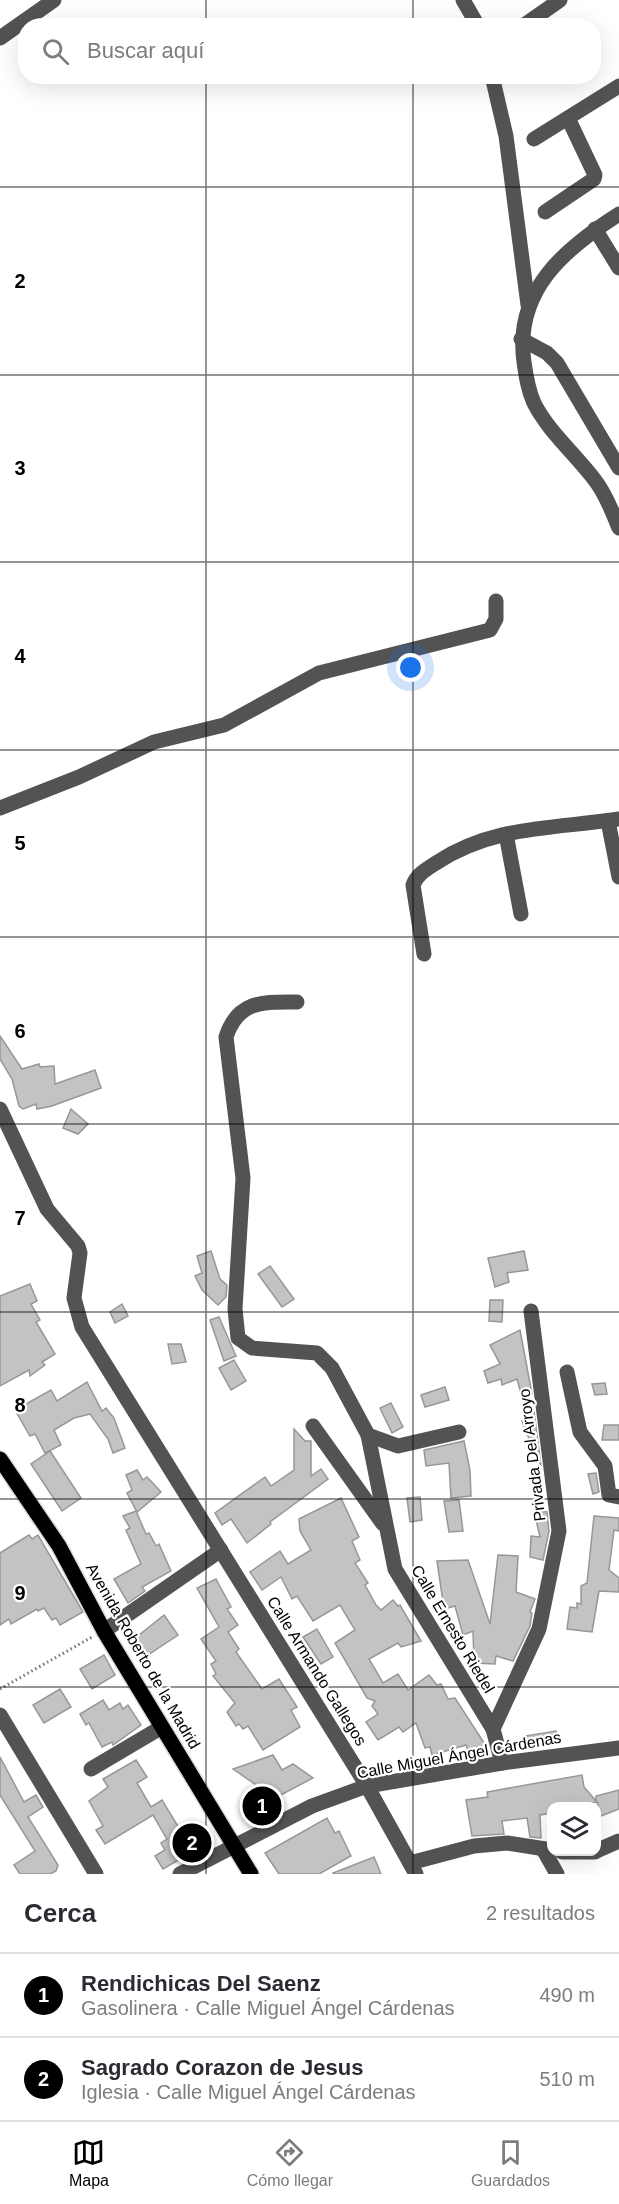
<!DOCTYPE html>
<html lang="es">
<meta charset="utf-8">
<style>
body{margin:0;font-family:Arial,sans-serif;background:#f7f7f7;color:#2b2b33}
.controls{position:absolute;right:18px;bottom:18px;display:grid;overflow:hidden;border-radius:12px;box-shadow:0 6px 24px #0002}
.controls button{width:54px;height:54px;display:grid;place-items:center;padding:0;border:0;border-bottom:2px solid #e1e1e2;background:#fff;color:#2b2b33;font:30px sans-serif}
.you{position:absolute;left:411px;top:668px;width:21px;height:21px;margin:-15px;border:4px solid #fff;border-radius:50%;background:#1a73e8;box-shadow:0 0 0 9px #1a73e833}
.badge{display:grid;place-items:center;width:39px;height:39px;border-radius:50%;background:#000;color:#fff;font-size:20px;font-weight:700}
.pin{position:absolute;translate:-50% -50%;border:3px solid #fff;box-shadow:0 2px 6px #0006}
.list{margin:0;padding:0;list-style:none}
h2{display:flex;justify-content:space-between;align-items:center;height:78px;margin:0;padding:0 24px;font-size:26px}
h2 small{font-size:20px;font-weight:400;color:#7c7c81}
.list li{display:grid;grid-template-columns:39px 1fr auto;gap:18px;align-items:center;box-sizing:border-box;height:84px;padding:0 24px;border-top:2px solid #e1e1e2}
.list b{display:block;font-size:22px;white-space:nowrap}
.list p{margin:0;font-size:20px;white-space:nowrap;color:#7c7c81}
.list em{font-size:20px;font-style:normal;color:#7c7c81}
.icon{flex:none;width:33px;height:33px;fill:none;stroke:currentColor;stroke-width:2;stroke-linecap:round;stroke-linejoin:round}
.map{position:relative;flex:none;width:619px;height:1874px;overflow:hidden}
.search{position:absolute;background:#fff;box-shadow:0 6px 24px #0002;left:18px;right:18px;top:18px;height:66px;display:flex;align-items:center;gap:15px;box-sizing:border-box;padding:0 21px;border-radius:24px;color:#7c7c81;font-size:22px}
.sheet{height:246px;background:#fff}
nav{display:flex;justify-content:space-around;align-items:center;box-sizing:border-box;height:84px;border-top:2px solid #e1e1e2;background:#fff;font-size:16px;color:#7c7c81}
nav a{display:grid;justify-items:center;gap:3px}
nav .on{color:#000}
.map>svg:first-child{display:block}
</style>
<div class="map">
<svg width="619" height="1874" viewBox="0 0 619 1874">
<rect width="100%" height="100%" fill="#fff"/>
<g fill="#c3c3c3" stroke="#979797" stroke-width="1.5">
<path d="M0,1036L22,1069L39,1064L40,1067L54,1066L55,1084L95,1070L101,1088L52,1106L37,1109L36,1104L23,1109L19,1106L12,1079L0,1059Z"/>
<path d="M71,1109L88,1124L78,1134L63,1128Z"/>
<path d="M211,1251L220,1279L227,1285L226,1297L218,1305L202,1290L195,1276L202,1273L197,1256Z"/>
<path d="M524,1251L528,1270L507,1273L509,1282L495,1287L488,1258Z"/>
<path d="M270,1266L294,1299L282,1307L258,1274Z"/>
<path d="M30,1284L37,1301L31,1304L40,1320L36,1322L55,1354L42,1362L45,1365L30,1376L29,1370L0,1386V1296Z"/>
<path d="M490,1300H503L502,1322L489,1321Z"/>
<path d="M122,1304L128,1316L115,1323L110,1312Z"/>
<path d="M219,1317L236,1356L224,1361L210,1320Z"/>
<path d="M520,1330L532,1394L522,1397L517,1379L502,1385L501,1379L488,1383L484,1371L500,1364L490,1345Z"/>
<path d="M168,1344H181L186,1362L172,1364Z"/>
<path d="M234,1360L246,1381L231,1390L219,1368Z"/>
<path d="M87,1382L102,1411L106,1408L114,1418L125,1448L113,1453L108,1439L90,1414L74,1418L54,1430L61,1445L45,1453L35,1434L30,1436L15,1410L51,1390L57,1401Z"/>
<path d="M605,1383L607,1394L595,1395L592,1384Z"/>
<path d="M445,1387L449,1400L425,1407L421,1395Z"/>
<path d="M391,1403L403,1427L392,1433L380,1408Z"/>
<path d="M530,1412H534L541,1466L535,1452L530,1450V1441L522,1421L530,1418Z"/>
<path d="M604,1425H619V1440H602Z"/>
<path d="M294,1429L305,1441H311V1476L321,1469L328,1479L270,1522L271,1524L247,1543L231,1519L222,1525L215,1513L265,1477L271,1486L294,1470Z"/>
<path d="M464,1441L470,1470L471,1496L451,1498L449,1463L426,1466L424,1450Z"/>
<path d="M50,1451L81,1498L62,1511L31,1464Z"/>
<path d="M137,1470L143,1480L147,1477L161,1492L137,1512L127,1493L132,1490L126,1475Z"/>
<path d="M596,1473L599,1492L593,1494L588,1474Z"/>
<path d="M420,1497L422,1520L410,1522L407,1498Z"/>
<path d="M341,1498L359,1537L352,1541L360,1560L355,1563L368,1583L365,1585L376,1605L381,1610L393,1600L398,1606L400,1605L421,1641L401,1647L398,1643L369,1659L383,1683L398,1674L408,1690L429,1675L437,1685L441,1684L448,1699L455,1698L486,1746L469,1753L466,1745L432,1755L430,1747L425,1748L416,1723L403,1732L399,1727L378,1740L366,1722L378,1714L372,1706L375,1701L367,1698L335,1643L355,1630L340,1605L313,1621L297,1596L292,1599L281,1577L262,1590L250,1572L280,1551L288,1564L311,1550L300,1531L299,1519Z"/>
<path d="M459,1500L463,1531L449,1532L444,1501Z"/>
<path d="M136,1511L146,1534L149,1533L156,1546L159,1544L171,1571L142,1587L145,1591L128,1603L114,1579L141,1564L126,1530L130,1528L123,1516Z"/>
<path d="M537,1511L547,1512L549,1531L543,1560L530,1557L531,1536L540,1537L535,1516L537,1515Z"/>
<path d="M594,1516L619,1518V1531L614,1530L609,1570L619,1578V1592L599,1591L592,1632L567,1629L570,1607L577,1608V1603L581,1604V1586L587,1583Z"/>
<path d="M29,1535L32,1539L38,1535L83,1612L60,1625L56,1618L52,1620L44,1608L38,1611L37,1609L11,1624L9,1619L0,1625V1553Z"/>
<path d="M498,1555L518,1556L516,1592L535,1599L530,1612L532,1613L530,1626L513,1661L496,1656L495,1664L474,1663L473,1631L463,1635L455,1606L444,1609L437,1561L468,1560L490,1624Z"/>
<path d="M216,1579L231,1607L227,1609L238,1625L228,1632L239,1649L236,1652L262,1689L279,1679L297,1707L291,1710L300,1727L263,1750L248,1726L243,1729L239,1724L236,1726L227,1712L235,1703L213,1676L216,1674L211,1664L216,1661L201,1639L219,1627L197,1588Z"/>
<path d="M164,1615L178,1635L145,1657L133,1640Z"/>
<path d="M317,1629L333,1657L321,1664L303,1637Z"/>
<path d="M104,1655L115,1675L92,1689L80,1669Z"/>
<path d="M60,1689L71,1707L44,1723L33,1705Z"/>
<path d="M103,1700L109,1710L120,1703L123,1709L128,1705L141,1725L113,1745L112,1742L102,1747L89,1723L86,1725L80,1714Z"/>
<path d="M556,1731L558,1743L527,1748L525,1736Z"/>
<path d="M273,1755L282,1770L293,1764L313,1778L275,1798L233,1769Z"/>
<path d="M0,1757L24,1802L36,1795L43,1807L28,1817L58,1865L56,1871L50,1874H20L14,1865L35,1851L0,1795Z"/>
<path d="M136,1760L147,1777L137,1783L151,1807L162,1800L182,1833L190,1828L201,1847L163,1869L155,1856L165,1850L161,1843L167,1839L153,1815L105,1844L96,1830L103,1826L89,1801L108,1787L103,1779Z"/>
<path d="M582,1775L584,1787L596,1801V1796L619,1790V1809L601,1816L597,1802L577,1806H552V1813L540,1815L541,1838L530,1837L527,1818L502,1821L504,1834L472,1836L466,1800L488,1797L487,1792Z"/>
<path d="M327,1818L335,1833L339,1831L351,1856L319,1874H279L265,1853Z"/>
<path d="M374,1857L381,1874H333V1873Z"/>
</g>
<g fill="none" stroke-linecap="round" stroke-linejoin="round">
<defs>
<path id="major" d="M0,1459L59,1546L104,1631L251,1874"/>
</defs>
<use href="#major" stroke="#dbdbdb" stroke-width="18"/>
<path stroke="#757575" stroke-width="3" stroke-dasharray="1.5 3" stroke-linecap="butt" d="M0,1689L92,1637"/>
<g stroke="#535353" stroke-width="15">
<path d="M463,0L478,26"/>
<path d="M523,26L560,0"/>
<path d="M0,38L54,0"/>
<path d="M492,76L506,136L528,305"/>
<path d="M534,139L619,86"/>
<path d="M545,212L594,179L595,175L568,118"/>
<path d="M619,214C564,249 514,291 524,362C526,376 528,390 534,403C548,431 575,454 594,479C605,493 612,511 619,528"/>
<path d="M595,229L619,268"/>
<path d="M521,339L547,353L557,363L619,468"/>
<path d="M0,808L79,777L154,742L224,725L319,673L490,630L496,619V601"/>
<path d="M608,821L619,877"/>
<path d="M506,834L521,914"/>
<path d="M424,954L413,885C417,874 427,869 436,863C493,825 555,829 619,819"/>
<path d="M297,1002C263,1002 238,1000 226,1037L243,1178L235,1309L238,1338L252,1348L317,1353L332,1368L368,1435L395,1569L493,1729"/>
<path d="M0,1109L47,1209L78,1246L80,1253L74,1298L82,1327L367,1786L416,1874"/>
<path d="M567,1372L580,1432L605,1466L609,1495L619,1497"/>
<path d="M313,1426L383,1524"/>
<path d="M368,1435L398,1446L459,1432"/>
<path d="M104,1631L221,1550"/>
<path d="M0,1715L96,1874"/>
<path d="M502,1763L493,1729L539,1629L559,1531L531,1311"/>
<path d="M91,1769L162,1727"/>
<path d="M543,1849L557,1874"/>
<path d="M596,1851L619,1841"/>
<path d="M562,1852H595"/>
<path d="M410,1863L474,1846L507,1843L552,1850"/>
<path d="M180,1874L312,1806L367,1786L502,1763L619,1748"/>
</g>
<use href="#major" stroke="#000" stroke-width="15"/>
</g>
<path fill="none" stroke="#000" stroke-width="1.5" stroke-opacity="0.55" d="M206,0V26M413,0V26M206,76V1874M413,76V1874M0,187H619M0,375H619M0,562H619M0,750H619M0,937H619M0,1124H619M0,1312H619M0,1499H619M0,1687H619"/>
<g text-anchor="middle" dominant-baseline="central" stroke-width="4.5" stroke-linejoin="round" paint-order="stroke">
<g font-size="16" fill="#000" stroke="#fff">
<text transform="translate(532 1455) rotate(-97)">Privada Del Arroyo</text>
<text transform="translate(453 1629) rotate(59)">Calle Ernesto Riedel</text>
<text transform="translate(143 1656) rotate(60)">Avenida Roberto de la Madrid</text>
<text transform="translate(317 1671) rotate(58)">Calle Armando Gallegos</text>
<text transform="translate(459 1755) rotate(-10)">Calle Miguel Ángel Cárdenas</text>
</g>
</g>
<g font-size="20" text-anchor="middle" font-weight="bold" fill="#000" stroke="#fff" stroke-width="4.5" stroke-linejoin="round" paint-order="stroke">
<text x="20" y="288">2</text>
<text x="20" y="475">3</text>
<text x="20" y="663">4</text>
<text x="20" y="850">5</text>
<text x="20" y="1038">6</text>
<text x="20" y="1225">7</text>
<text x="20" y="1412">8</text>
<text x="20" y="1600">9</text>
</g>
</svg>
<div class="controls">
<button><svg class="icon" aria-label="layers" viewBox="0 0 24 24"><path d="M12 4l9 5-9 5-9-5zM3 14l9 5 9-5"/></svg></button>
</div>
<div class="you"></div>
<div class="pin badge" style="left:262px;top:1806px">1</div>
<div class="pin badge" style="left:192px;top:1843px">2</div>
<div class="search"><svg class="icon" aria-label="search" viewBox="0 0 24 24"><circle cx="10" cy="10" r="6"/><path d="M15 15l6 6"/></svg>Buscar aquí</div>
</div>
<section class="sheet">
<h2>Cerca<small>2 resultados</small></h2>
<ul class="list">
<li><span class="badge">1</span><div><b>Rendichicas Del Saenz</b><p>Gasolinera · Calle Miguel Ángel Cárdenas</p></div><em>490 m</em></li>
<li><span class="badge">2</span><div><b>Sagrado Corazon de Jesus</b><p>Iglesia · Calle Miguel Ángel Cárdenas</p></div><em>510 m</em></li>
</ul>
</section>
<nav>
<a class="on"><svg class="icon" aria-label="map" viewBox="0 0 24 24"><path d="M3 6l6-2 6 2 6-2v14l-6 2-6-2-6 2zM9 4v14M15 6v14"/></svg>Mapa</a>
<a><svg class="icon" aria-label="directions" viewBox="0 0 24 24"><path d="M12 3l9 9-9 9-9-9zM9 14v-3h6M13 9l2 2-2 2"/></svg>Cómo llegar</a>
<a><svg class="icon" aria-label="saved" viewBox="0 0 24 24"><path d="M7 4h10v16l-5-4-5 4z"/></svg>Guardados</a>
</nav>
